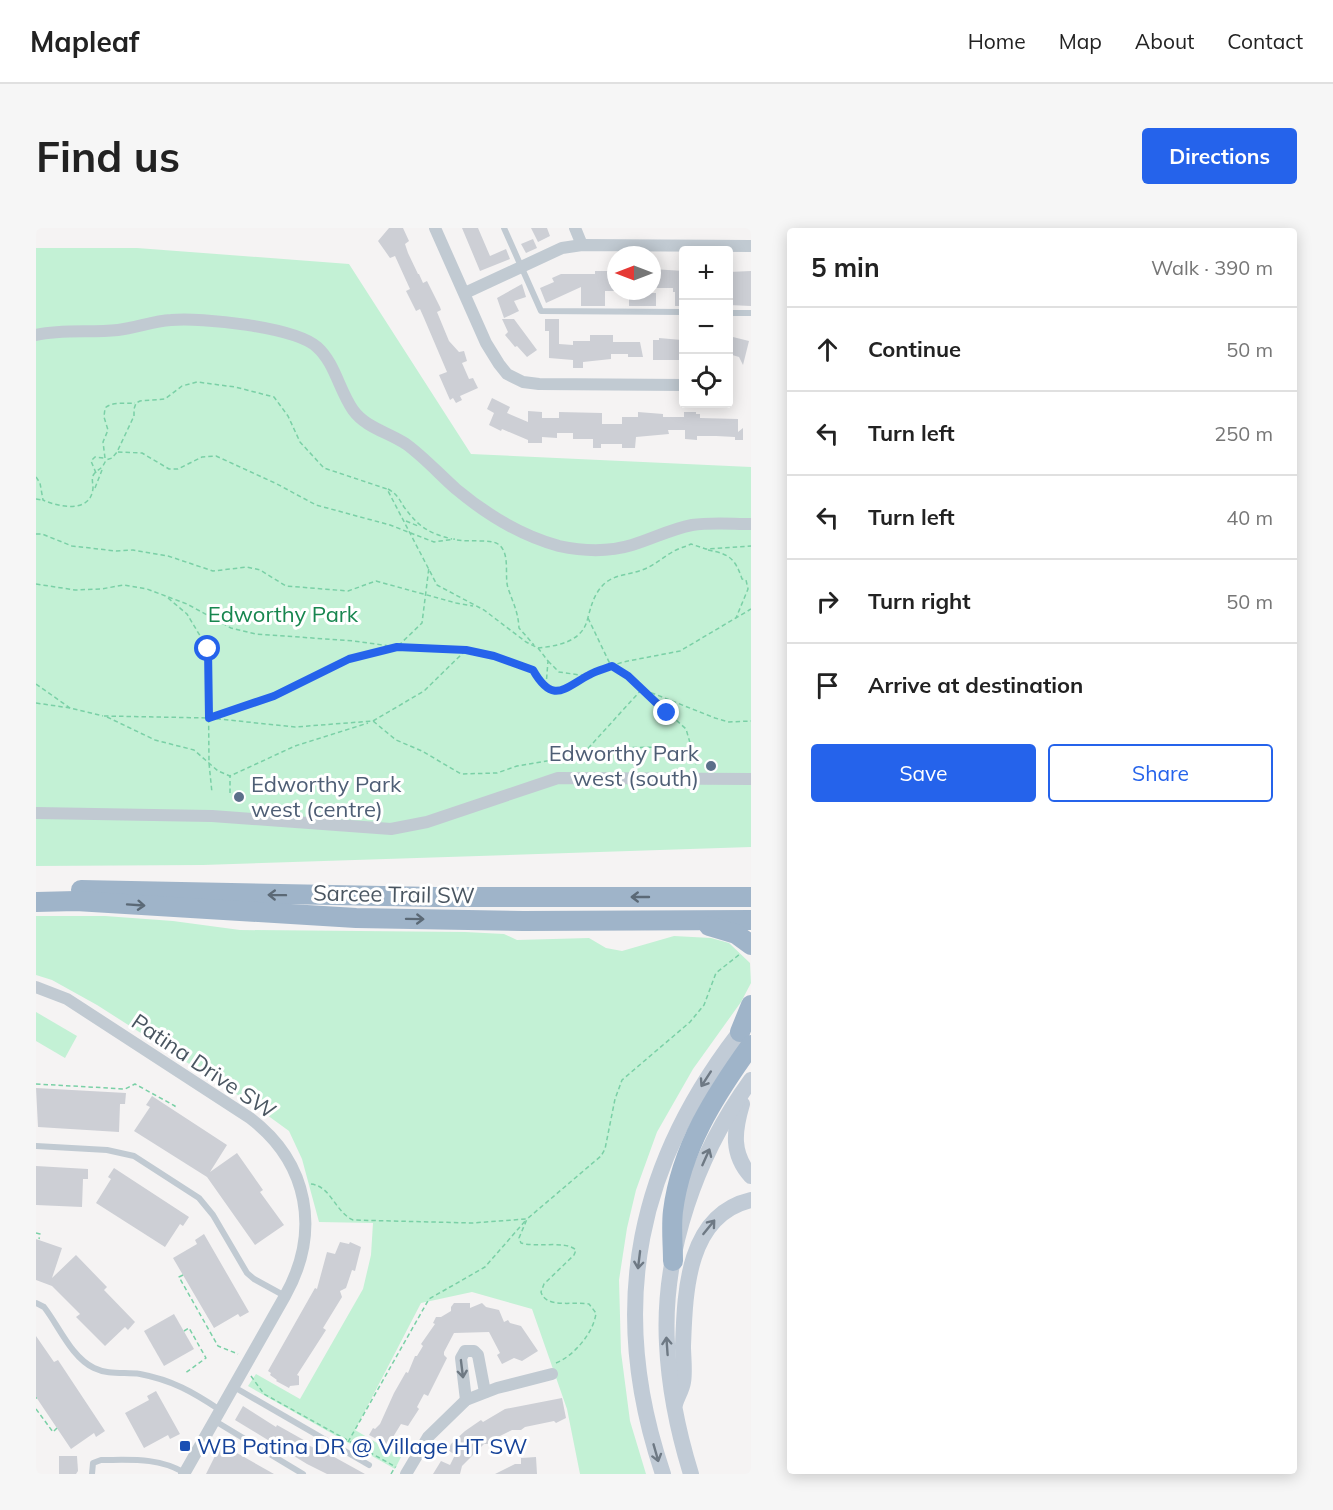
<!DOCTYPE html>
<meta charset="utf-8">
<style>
body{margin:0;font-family:Mulish,sans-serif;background:#f6f6f6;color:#222}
.controls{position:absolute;right:18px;top:18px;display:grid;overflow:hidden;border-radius:6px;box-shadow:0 3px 15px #0003}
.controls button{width:54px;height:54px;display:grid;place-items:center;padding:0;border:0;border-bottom:2px solid #e0e0e0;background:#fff;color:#222;font:30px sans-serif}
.compass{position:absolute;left:571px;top:18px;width:54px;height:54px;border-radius:50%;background:#fff;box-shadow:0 3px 15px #0003;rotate:270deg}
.stop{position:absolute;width:18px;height:18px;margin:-14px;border:4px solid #2563eb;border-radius:50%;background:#fff}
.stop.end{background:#2563eb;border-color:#fff;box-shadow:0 2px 6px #0008}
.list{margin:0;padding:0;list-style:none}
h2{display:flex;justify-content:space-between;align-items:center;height:78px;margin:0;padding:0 24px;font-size:26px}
h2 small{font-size:20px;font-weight:400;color:#767676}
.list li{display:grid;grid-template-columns:39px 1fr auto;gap:18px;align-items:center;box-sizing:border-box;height:84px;padding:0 24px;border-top:2px solid #e0e0e0}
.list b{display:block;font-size:22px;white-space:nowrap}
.list em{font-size:20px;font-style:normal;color:#767676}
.actions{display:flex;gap:12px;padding:18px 24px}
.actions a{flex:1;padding:14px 0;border:2px solid #2563eb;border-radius:6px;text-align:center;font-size:21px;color:#2563eb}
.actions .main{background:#2563eb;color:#fff}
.icon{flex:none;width:33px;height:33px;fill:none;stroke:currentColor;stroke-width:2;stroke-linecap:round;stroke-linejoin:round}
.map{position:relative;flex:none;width:715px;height:1246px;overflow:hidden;border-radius:6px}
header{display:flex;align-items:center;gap:36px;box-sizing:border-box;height:84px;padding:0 30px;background:#fff;border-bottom:2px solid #e0e0e0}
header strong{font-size:28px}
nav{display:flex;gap:33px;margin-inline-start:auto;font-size:21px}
.intro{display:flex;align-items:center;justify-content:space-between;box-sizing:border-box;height:144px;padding:0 36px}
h1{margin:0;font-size:42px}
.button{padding:15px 27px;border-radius:6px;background:#2563eb;color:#fff;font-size:21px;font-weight:700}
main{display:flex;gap:36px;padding:0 36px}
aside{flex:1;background:#fff;border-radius:6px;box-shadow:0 3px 15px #0003}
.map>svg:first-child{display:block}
</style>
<header>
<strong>Mapleaf</strong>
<nav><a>Home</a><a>Map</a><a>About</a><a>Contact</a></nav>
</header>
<div class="intro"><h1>Find us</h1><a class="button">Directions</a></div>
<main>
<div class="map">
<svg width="715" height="1246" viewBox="0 0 715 1246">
<rect width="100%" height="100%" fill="#f5f3f3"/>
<g fill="#c3f1d5">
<path d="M0,20H101L313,36L435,226L715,239V619L167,637L0,638Z"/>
<path d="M0,688H69L137,693L204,702L429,704L468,706L481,712L553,710L570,720L586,723L638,708L675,710L693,715L714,735L715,755L705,774L657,841L621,904L600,962L591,1000L583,1052L585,1124L594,1193L610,1246H544L531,1181L496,1081L436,1064L385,1075L319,1202L365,1229L359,1241L212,1158L220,1146L264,1171L327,1061L335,1027L337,995L283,994L266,931L253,903L216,876L61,777L16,752L0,747Z"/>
<path d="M0,784L41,808L29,830L0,813Z"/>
</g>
<g fill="#cdcfd5">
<path d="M353,0H367L373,13L369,16L372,25L382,46H383L387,55L391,53L404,79L405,82L401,84L413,113L423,124L428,123L431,133L426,135L433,151L437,150L442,160L424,168L426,172L420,175L417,170L414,172L403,147L411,144L388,90L384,81L380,83L370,63L374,61L359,28L354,30L342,13Z"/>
<path d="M426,0H442L454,28L470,21L474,31L444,43Z"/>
<path d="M495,0H511L514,8L502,14Z"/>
<path d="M497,11L501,20L490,25L485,16Z"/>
<path d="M616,41L648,43V78H639V64H637V60H616Z"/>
<path d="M559,43H578V63H569V78H545V59L510,75L504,60L518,54L516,50L525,46H559Z"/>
<path d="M715,43V78L693,77V44Z"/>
<path d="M486,56L490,69L478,73L483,83L468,90L461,70Z"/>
<rect x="593" y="65" width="27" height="13"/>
<path d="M466,91H478L501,122L491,129L481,118L479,119L469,107L472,104Z"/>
<path d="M509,91H523V116L537,117V113H554V107H577V114H604L607,129H592V126H575V131L547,134V140H537V132L513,130V103H509Z"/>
<path d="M693,108L713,113L707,137L703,129L693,126Z"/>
<path d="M623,110L646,112V132H617V112H623Z"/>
<path d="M456,170L474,179L471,185L492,194V183L506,184V190H523V184L566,185V196H586V189H602V184L627,186V189H648V184H660V186H664V190L702,191V204L707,200V212H699V209L680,208H661V212L649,211V202H632L633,206L600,209L599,220H586V216H565V220H557V211H537V205H521V210L506,209V215H492V212L466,201L465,203L453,197L458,185L451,181Z"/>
<path d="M0,860L90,865L89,876H84L83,904L2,899Z"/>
<path d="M116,868L191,917L174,944L201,925L227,962L224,964L248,997L219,1017L171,949L98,903L114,879L110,877Z"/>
<path d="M0,938L52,941V951H47L46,979L0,977Z"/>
<path d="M78,940L153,989L147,998L144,996L129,1019L60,975L75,951L72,949Z"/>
<path d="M168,1006L213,1084L204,1089L202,1086L178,1100L137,1030L161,1016L159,1012Z"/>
<path d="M0,1011L26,1020L16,1050L40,1027L71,1059L68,1062L99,1094L92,1102L89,1099L69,1118L40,1089L44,1086L16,1058L0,1052Z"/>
<path d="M304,1014L313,1016L314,1014L325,1019L319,1043L316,1042L310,1060L304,1063L306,1069L287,1100L290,1102L261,1147L263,1148V1157L254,1158L253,1160L240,1153L241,1152L234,1147L235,1145L232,1143L279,1060L281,1061L291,1024L299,1026Z"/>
<path d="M418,1075H434V1080L446,1075L450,1079L463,1082L468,1094L472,1092L474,1095L485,1098L502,1123L486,1133L478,1130L466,1136L461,1127L464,1125L453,1104L418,1105L408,1124V1127L411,1130L392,1168L388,1166L381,1179L383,1181L372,1198L365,1196L357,1209L363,1212L359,1221L333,1207L337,1200L339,1201L344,1196L358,1165L370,1144L372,1145L379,1128H381L387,1118L385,1116L399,1096L397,1095L400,1089H405L415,1083V1079Z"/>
<path d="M138,1086L158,1121L128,1138L108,1103Z"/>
<path d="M0,1108L18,1134L22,1132L69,1203L60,1209L58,1205L35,1221L0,1169Z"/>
<path d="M120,1163L144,1206L134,1211L132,1207L108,1220L89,1185L113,1172L111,1168Z"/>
<path d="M526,1170L530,1190L520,1195L518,1193L489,1199L485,1202H476L454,1213V1216H448L426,1238L424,1246H397L405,1233L414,1237L419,1227L412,1222L415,1216L429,1203L445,1192L447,1194L469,1181Z"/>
<path d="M207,1178L240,1199L241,1197L273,1215L272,1217L291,1226V1225L329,1246H291L271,1236L199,1192Z"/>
<path d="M186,1214L202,1223L201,1225L238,1246H170Z"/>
<path d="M23,1228H41L42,1243L40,1246H23Z"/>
<path d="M500,1229L501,1246H459L479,1236H485V1230Z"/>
</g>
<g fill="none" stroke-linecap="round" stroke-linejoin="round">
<g stroke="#7ad0a6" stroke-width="1.5" stroke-dasharray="4.5 3" stroke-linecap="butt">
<path d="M82,224L106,225L133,241H142L166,229L180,228L241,256L280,277L354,297L398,314L419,311"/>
<path d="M69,230L67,214L72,202L68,189L69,180C77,173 90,176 99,175"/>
<path d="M60,245L55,233L59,229L68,230"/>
<path d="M0,249L4,255L7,272C22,279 55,286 57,260C57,255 55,250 58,246C64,239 65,243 70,232L76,230L81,224L98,188V181L100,175L104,173L129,171L146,158L161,154L199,159L238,169L252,188L264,214L288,240L351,261L401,357L448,382L490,414L502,420L512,433L510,458"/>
<path d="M59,260L66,242"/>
<path d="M352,261C361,266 363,271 368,279C383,299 392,305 416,311"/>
<path d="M0,271L6,272"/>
<path d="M370,293L382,298"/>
<path d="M0,306H6L36,318L80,323L97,322L132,328L177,343L211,339L224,342L250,358L312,363L340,353L420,375L437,378"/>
<path d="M421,312C432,314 455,311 462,316C475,325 468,348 472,360C477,375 482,383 483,400L498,417"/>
<path d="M672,322C693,326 699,330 706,351L710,352L712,361L700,390"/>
<path d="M0,356L39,362L65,361L88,357L111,361L151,376L195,400L220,406L318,413L361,419L430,422L458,428L497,442L510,458L520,463L533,461L552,448L575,438L592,448L650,501L661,539"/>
<path d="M132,370L151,386L172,421L173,535L176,565"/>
<path d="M552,390L575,438L587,434L644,423L715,381"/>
<path d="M502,420C521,418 545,414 551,393C555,379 557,367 568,356C579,346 593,347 606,342C618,338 627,329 638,323C643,320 649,319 655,316L670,321L715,318"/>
<path d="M512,433L523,444L551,448"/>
<path d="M0,456L34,480"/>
<path d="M0,475L34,480L67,488"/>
<path d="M68,488L173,490L259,499L337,493L360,512L386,523L425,546L461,545L481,538L557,525L574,520L626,519L657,526"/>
<path d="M71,489L119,512L158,522L182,543L194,548L259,518L332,495"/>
<path d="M174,489L238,468L313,431L361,419L386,395L393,339"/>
<path d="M337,493L388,463L430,422"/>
<path d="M547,526L606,461L679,490L693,494L715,493"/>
<path d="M194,565V548"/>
<path d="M0,856L89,861L99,856L139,878L138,881"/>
<path d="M275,956C295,958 299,984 317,992L436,995L490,991"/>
<path d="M0,1005L4,1006L3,1011"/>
<path d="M147,1047L143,1049L182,1118L202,1126"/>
<path d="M148,1103L153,1100L170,1130L148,1146"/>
<path d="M520,1135C538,1128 558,1104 560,1085L553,1076C538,1073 510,1081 505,1064L508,1056L538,1027L540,1022C529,1012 501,1020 485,1015L483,1010L491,991L565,928L569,921L579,871L586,852L654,794L668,777L680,745L704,726"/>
<path d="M215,1148L228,1166L360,1239"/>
<path d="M0,1170H1"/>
<path d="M0,1181L17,1204L21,1200"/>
<path d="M312,1214L393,1071L449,1039L490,992"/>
<path d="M355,1246L359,1239"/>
</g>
<g stroke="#c1cad2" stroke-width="6">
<path d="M468,0L505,83L648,84"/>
<path d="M692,85H715"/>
<path d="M0,918L71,922L98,928L163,970L177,987L211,1045L218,1051L249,1068"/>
<path d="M0,1075L8,1079C23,1098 35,1129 58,1140C72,1147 89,1144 104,1146C136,1152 157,1164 184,1182"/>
<path d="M198,1159L333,1237"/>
<path d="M179,1193L267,1246"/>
<path d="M56,1246L57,1235L65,1232C94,1232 122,1229 149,1245"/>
</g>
<g stroke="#c1cad2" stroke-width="12">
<path d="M399,0L450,115L463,136L471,146L487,154L503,156L648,157"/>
<path d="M539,0L546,17"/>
<path d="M429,65L526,20L546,17L715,18"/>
<path d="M0,107C26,101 55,105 82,102C100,100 117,93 135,92C165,89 259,99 281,119C299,135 303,162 317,182C330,200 352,204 370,216C388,229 403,246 420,261C450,286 486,308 523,318C546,323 573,324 596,317C616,311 635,301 656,297C675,294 696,296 715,296"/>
<path d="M0,585L176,588L355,601L391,594L522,550L715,551"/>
<path d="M0,759L31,771L214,890C273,935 285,1004 249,1068L148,1246"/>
<path d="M430,1172L425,1130L429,1123H438L442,1127L449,1164"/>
<path d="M370,1246L392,1209L430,1172L461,1160L516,1146"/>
</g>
<g stroke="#c1cbd6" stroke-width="16">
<path d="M706,876C698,903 695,926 715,948"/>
<path d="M639,1176C641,1169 646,1161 647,1154C649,1143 647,1129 647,1118C649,1063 651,987 715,972"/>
<path d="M627,1246C570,1078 601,932 711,795"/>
<path d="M655,1246C642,1204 633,1160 631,1116C626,1024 661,926 715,852"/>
</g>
<g stroke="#9fb4c9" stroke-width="20">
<path d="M45,662L400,669H715"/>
<path d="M0,674L40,673L320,690L487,693L715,692"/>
<path d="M673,698L700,706L715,717"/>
<path d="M704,804L715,777"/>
<path d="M637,1033C637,1017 635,999 637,983C645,920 679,867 715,817"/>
</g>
</g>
<defs><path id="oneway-shaft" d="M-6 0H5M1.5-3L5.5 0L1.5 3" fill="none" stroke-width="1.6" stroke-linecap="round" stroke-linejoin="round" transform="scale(1.5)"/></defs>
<g stroke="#5b6976">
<use href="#oneway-shaft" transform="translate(241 667) rotate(-179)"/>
<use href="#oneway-shaft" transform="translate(604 669) rotate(180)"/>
<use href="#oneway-shaft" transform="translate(100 677) rotate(4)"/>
<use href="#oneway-shaft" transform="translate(379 691) rotate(1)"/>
</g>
<g stroke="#6e7984">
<use href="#oneway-shaft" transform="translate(670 851) rotate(123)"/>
<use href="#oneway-shaft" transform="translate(670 929) rotate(-66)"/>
<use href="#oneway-shaft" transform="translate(673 999) rotate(-51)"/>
<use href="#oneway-shaft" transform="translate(603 1032) rotate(97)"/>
<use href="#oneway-shaft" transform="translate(631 1118) rotate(-94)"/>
<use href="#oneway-shaft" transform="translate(620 1225) rotate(74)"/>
</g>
<use stroke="#6e7983" href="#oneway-shaft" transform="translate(426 1141) rotate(83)"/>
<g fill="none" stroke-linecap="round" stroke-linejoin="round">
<path stroke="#2563eb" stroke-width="8" d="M172,421L173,490L238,468L313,431L361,419L430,422L458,428L497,442C517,477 528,460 553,447C560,443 568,441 576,438L592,448L631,485"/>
</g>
<g fill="#5c6f8a" stroke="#fff" stroke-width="2">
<circle cx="675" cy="538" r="6"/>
<circle cx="203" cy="569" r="6"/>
</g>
<rect fill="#1a4fb4" stroke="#fff" stroke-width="2" x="143" y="1212" width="12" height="12" rx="3"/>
<g text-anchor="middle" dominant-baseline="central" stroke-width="6" stroke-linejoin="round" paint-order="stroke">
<g font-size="22" fill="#17864f" stroke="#fff">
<text x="247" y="386">Edworthy Park</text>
</g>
<g font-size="22" fill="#4e5e75" stroke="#fff" text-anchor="end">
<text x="663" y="525">Edworthy Park<tspan x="663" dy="25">west (south)</tspan></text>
<text x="215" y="556" text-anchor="start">Edworthy Park<tspan x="215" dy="25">west (centre)</tspan></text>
</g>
<g font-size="22" fill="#4a5661" stroke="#fff">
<text transform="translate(358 666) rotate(1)">Sarcee Trail SW</text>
<text transform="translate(168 838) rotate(34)">Patina Drive SW</text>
</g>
<g font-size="22" fill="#164399" stroke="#fff" text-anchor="start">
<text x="161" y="1218">WB Patina DR @ Village HT SW</text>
</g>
</g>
</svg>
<div class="controls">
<button>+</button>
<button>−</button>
<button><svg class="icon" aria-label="locate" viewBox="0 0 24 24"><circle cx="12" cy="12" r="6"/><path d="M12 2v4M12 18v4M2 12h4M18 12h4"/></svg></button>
</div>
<svg class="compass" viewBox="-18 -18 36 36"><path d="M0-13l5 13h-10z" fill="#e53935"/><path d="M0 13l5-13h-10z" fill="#767676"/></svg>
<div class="stop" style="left:172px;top:421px"></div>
<div class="stop end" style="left:631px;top:485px"></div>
</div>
<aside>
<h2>5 min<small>Walk · 390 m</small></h2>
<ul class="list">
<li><svg class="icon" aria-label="ahead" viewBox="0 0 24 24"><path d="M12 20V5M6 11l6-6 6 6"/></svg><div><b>Continue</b></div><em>50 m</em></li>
<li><svg class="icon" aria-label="left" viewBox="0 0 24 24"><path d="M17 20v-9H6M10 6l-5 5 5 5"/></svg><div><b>Turn left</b></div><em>250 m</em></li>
<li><svg class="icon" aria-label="left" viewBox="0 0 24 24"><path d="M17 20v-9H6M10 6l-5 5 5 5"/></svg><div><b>Turn left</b></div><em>40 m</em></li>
<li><svg class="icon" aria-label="right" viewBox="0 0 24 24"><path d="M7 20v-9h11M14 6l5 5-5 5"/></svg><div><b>Turn right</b></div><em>50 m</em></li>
<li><svg class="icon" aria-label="arrive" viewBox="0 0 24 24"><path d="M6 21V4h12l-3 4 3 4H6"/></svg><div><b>Arrive at destination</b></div></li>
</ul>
<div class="actions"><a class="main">Save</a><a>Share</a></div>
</aside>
</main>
